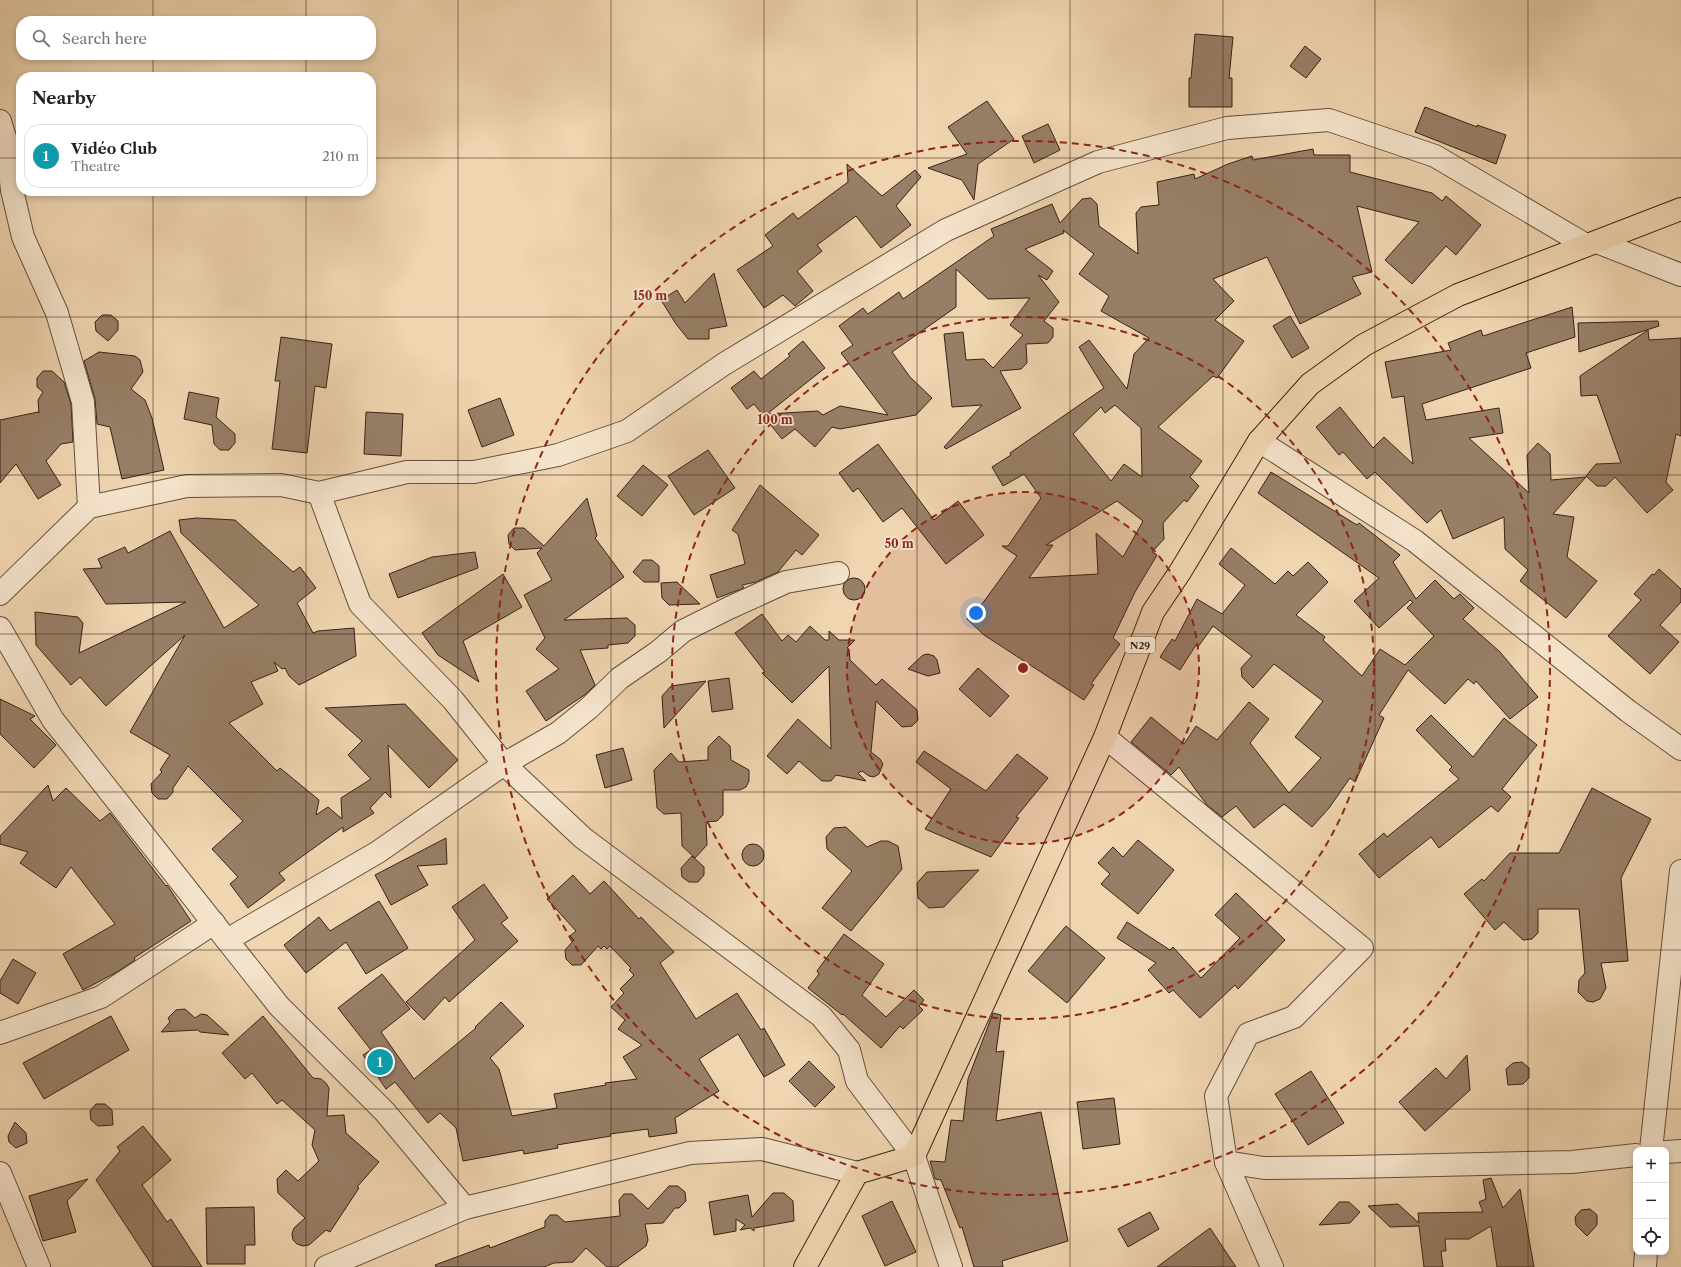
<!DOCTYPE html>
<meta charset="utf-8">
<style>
body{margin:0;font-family:"Libre Caslon Text",serif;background:#f2f2f2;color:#222}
.controls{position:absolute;right:12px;bottom:12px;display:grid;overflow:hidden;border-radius:8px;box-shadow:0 2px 6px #0003}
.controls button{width:36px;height:36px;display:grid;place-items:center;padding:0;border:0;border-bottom:1px solid #e0e0e0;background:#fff;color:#222;font:20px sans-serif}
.you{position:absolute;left:976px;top:613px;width:14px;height:14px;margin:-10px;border:3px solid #fff;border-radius:50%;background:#1a73e8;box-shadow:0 0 0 6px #1a73e833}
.badge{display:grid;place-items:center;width:26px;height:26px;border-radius:50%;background:#8f2418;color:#fff;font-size:13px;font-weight:700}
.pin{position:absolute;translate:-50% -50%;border:2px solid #fff;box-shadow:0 1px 4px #0006}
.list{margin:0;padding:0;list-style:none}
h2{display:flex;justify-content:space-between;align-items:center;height:52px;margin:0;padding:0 16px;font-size:17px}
h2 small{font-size:13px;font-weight:400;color:#767676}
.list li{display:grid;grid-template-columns:26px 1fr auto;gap:12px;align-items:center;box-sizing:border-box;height:64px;margin:0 8px 8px;padding:0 8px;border:1px solid #e0e0e0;border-radius:16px}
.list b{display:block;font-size:15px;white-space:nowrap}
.list p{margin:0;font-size:13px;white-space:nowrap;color:#767676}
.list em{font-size:13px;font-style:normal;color:#767676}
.icon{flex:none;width:22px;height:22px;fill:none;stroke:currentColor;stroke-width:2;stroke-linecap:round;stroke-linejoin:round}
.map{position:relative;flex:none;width:1681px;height:1267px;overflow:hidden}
.search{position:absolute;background:#fff;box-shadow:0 2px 6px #0003;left:16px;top:16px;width:360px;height:44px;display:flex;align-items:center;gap:10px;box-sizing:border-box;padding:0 14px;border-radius:16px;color:#767676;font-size:15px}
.panel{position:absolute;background:#fff;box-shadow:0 2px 6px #0003;left:16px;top:72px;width:360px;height:124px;border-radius:16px}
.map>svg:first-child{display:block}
</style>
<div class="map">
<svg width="1681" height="1267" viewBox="0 0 1681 1267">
<rect width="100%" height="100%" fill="#efd5b0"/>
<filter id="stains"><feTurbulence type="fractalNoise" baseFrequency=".005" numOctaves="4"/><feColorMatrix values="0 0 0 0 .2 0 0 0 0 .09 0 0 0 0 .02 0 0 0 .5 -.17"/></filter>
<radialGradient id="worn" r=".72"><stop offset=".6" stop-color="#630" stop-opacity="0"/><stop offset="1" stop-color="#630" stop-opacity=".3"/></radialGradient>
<g fill="#977f67" stroke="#372217" fill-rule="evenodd">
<path d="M1195,34L1233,37L1229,78H1232V107H1189V78H1191Z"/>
<path d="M1305,46L1321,59L1306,78L1290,66Z"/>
<path d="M987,101L1014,139L978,164L974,200L962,180L928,168L967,154L948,127Z"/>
<path d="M1425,107L1477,127V125L1506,135L1496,164L1415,132Z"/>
<path d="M1048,124L1060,150L1034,163L1022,136Z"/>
<path d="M1313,149L1314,155H1350V172L1432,193L1442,201L1446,196L1481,225L1456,255L1446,246L1412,284L1385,260L1419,222L1357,206L1372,272L1352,277L1361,294L1300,324L1267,257L1213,279L1234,301L1215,320L1244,341L1217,378L1213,376L1158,427L1202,461L1190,477L1199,486L1187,502L1184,500L1163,523L1164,539L1152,552L1157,555L1135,592L1113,638L1120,644L1091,684L1094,685L1084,700L984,635L967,619L982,604L1017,556L1002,546H1008L1041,498L1024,474L1003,486L992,467L1011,455L1010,453L1104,388L1079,347L1089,340L1127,389L1134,354L1149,338L1101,311L1109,296L1079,274L1094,254L1063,230L1064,233L1025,249L1053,271L1047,280L1038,275L1059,302L1044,321L1053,328V337L1048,343L1026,344L1027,363L1021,369L1000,371L1021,408L946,449L944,447L982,405L952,407L944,334L963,332L966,360L984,359L993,368L1023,335L1010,325L1030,298L988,299L956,269V307L892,352L910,377L932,398L916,415L840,429L832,427L815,447L795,429L782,439L754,404L747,409L731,388L754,371L761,379L790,356L788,354L803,341L825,368L767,414L818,411L823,415L840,406L888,415L841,353L853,345L839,326L863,308L868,314L899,292L903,299L994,236L991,229L1052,204L1060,223L1082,199L1091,198L1097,204L1099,226L1138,254L1136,213L1141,207L1159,205L1157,182L1194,174L1195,179L1228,164L1252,156L1253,160ZM1115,405L1141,428L1142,477L1124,464L1111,481L1073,434L1101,407L1105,413ZM1117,501L1143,521L1123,557L1096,533L1098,574L1029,578L1053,545H1046Z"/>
<path d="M847,164L882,196L915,170L921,177L896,206L911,225L881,248L856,216L817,245L822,251L797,271L813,291L795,306L783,295L764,308L737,270L773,246L765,235L793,213L798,219L848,182Z"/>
<path d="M714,273L727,326L709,329V339H688L676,324L661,300L677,290L685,303Z"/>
<path d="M1572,307L1575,337L1526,353L1531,368L1422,404L1426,420L1499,408L1503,433L1469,438L1529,493L1527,455L1538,443L1550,454L1551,480L1586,477L1553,514L1574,517L1567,557L1597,581L1566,618L1520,581L1528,570L1505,549L1504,517L1453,539L1441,510L1427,523L1375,472L1367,479L1343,452L1339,455L1316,427L1340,407L1373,448L1384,437L1413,464L1404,396L1392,398L1385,362L1451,350L1448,343L1481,330L1483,336Z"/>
<path d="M102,315H111L118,321V330L108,341L96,331L95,322Z"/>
<path d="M1290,316L1309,348L1292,358L1273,326Z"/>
<path d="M1658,321L1659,326L1579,352L1578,323Z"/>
<path d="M1648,330L1649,340L1681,338V436L1676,434L1666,482L1673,490L1647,513L1615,477L1606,486H1597L1586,476L1596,464L1621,463L1597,395L1581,396L1580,376Z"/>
<path d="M281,337L332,344L326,388L315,386L307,453L272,449L280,381H275Z"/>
<path d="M99,352L135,356L140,360L143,372L131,389L145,400L152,418L164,470L122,479L110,427L97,424L95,399L84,361Z"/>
<path d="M43,371H52L64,382L71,404L73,442L61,444L46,461L61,485L38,499L16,464L0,483V420L38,412L39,413L38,400L43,392L37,387V378Z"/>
<path d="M189,392L219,398L216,417L235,434V443L229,450H220L214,444L212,425L184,419Z"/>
<path d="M500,398L514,435L482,447L468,410Z"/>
<path d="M366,412L403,414L401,456L364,454Z"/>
<path d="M878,444L934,520L958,501L984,535L946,564L902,508L883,522L858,488L853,492L839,473Z"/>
<path d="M708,450L735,488L694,515L668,476Z"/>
<path d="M643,465L668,485L642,516L617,496Z"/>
<path d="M1271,472L1357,525L1359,523L1400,555L1393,562L1416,599L1435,580L1454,599L1460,594L1474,608L1463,619L1500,652L1538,697L1510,719L1476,681L1474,684L1468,679L1445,704L1408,670L1379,715L1384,718L1355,782L1350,778L1329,808L1312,827L1284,804L1254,828L1236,806L1222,817L1207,805L1179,767L1171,775L1131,742L1151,717L1184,744L1196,726L1217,740L1249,702L1269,719L1250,743L1289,793L1321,758L1295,737L1323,701L1274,664L1253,688L1242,677L1241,668L1252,656L1213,626L1198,647L1196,645L1180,670L1160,657L1172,639L1175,641L1197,599L1222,614L1245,585L1219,564L1231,548L1275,584L1288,571L1293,576L1308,562L1328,582L1296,615L1325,637L1323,640L1362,676L1380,649L1405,665L1434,636L1407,608L1413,602L1410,600L1379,628L1354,601L1379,578L1258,493Z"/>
<path d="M760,485L819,535L802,555L796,550L778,572L756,582L742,585L744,588L717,598L710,575L745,564L738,534L732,530Z"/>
<path d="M587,498L597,536L595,538L624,577L564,620L627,618L635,625V636L628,643L608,645V648L580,650L595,685L586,694L546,721L526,691L559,669L536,649L545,638L524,595L552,580L537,553L542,548L515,550L509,544L508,535L514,528H524L544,546Z"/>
<path d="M197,518L235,520L293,572L300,567L316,588L297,603L313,633L318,631L354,628L356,656L299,685L289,676L285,668L282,669L274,662L278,671L251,682L263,704L229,723L277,771L280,768L319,800L316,815L328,807L342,819L341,798L371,779L348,755L362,741L325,708L405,704L458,760L429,788L388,745L391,798L385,792L370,808L374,813L343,832V827L279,873L285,880L248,908L230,884L238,877L212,849L243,821L188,766L173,788V792L167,799H158L152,793L151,784L162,772L160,770L170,755L130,732L185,635L106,706L80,677L71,685L36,645L35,612L78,617L83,623L79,653L186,602L106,604L83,569L102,568L98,559L125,547L128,553L170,531L224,628L259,605L181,533L179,520Z"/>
<path d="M475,552L478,568L398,598L389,574L432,557Z"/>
<path d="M643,560H652L659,566V582H644L633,572Z"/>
<path d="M1659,569L1681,589V602L1660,625L1679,642L1650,674L1608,636L1641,600L1634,594L1652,574L1654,575Z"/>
<path d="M503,574L522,607L463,641L479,682L438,655L422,633Z"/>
<circle cx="854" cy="589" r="11"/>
<path d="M677,582L700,604L669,605L662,598L661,583Z"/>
<path d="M762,614L782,641L788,635L796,642L810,626L825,640H829V631L839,640H855L847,648L849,649L850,660L876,685L882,679L917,710L918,720L912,726L902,727L876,701L871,752L880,759L883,764L879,774L874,777L869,776L862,771L858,773L866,781L836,775L831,781H822L799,761L787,774L767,756L798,719L831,749L829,666L792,703L762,673L765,672L735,633Z"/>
<path d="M928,654L934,656L937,660L940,673L928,676L908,669L923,655Z"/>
<path d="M978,668L1009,696L990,717L959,689Z"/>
<path d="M729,678L733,709L712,712L708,681Z"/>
<path d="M706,681L664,728L662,696L671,686Z"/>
<path d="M0,699L35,716L30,719L56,745L34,768L0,734Z"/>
<path d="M1431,715L1473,757L1504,718L1537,745L1502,789L1511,797L1498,812L1491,806L1439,848L1431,837L1379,878L1359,854L1384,833L1387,837L1459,779L1449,770L1452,767L1416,730Z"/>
<path d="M719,736L730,746L731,760L749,770V781L746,787L740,790H723V815L717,821L706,822L707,845L695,858L682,846L681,813L664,814L657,808L654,770L671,753L679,762L708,760V747Z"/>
<path d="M623,748L632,780L605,788L596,755Z"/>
<path d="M924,751L986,791L1017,754L1048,778L1016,817L1019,818L991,857L925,829L951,789L916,762Z"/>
<path d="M48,785L53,801L66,788L100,821L110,813L166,886L167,885L191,921L134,958L135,960L117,972L83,990L63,954L115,924L71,867L56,888L20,863L28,852L0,844V836Z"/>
<path d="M1592,788L1651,819L1621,878L1628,961L1601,963L1606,988L1600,999L1593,1002L1587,1001L1578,992L1579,980L1585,973L1579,909H1538V933L1532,939L1523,940L1504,922L1495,930L1464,894L1482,879L1484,881L1510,853H1559Z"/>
<path d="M846,827L867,847L881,841H888L898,846L902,869L851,931L822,908L852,871L827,849L826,837L834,828Z"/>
<path d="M446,838L447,864L417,866L428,885L391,905L375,875Z"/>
<path d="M1138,840L1174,870L1138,914L1101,884L1110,874L1098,863L1113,847L1123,857Z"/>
<circle cx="753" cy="855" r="11"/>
<path d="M692,856L704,867V875L698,882H689L682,877L681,868Z"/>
<path d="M979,870L944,907L929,908L918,898L917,883L927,872Z"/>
<path d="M573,875L590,894L604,881L639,919L641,917L674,952L660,963L696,1019L737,993L761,1030L764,1028L785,1065L764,1077L738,1034L699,1059L719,1091L675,1118L677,1133L649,1137L648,1129L610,1134L611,1136L557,1145L558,1148L524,1154L523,1150L463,1161L456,1128L440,1113L428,1123L395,1082L386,1089L363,1055L371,1050L338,1008L382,974L410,1009L381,1032L414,1079L476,1028L475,1027L501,1002L524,1026L490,1058L499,1069L512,1116L557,1108L554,1094L606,1085L605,1083L637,1079L623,1057L642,1045L618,1029L625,1020L611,1007L624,993L620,989L634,975L629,970L631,968L610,946L607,949L604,946L601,949L598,946L581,965H572L566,959L565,950L574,940L570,936L576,931L547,899Z"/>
<path d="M484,884L508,918L501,923L518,941L449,1002L445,997L424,1020L406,1002L475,940L452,907Z"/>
<path d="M1236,893L1285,940L1238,989L1235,985L1200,1018L1173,990L1169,993L1148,970L1156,963L1117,938L1127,922L1170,950L1173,947L1201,978L1240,938L1215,915Z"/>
<path d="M379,901L408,948L366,974L346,942L306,973L284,945L319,917L330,931Z"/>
<path d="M1066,926L1105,958L1067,1003L1028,971Z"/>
<path d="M844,934L884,964L862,995L886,1017L914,990L924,1000L919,1006L923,1010L903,1029L900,1026L881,1048L843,1014L842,1015L808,988L819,974L817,971Z"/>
<path d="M13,959L36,973L18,1004L0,993V981Z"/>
<path d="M185,1009L195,1018L201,1014L207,1015L229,1035L200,1032L198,1030L161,1032L170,1022L168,1018L176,1010Z"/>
<path d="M993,1013L1001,1015L996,1052L1004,1051L996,1121L1041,1112L1068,1241L1002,1261L1003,1267H974L962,1227L960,1228L941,1180L935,1179L930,1161L945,1162L951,1120L963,1121L968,1079Z"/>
<path d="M111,1016L129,1050L44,1099L23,1063Z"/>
<path d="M263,1016L313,1078L321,1079L326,1083L329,1088L327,1116L344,1115L346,1133L379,1162L357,1187L359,1188L330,1232L326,1230L309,1245L303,1246L297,1244L293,1240L292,1234L294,1228L305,1218L278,1193L277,1179L286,1170L298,1181L319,1161L312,1145L315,1130L282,1100L277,1104L252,1073L245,1079L222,1053Z"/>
<path d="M1467,1055L1470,1090L1425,1131L1399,1102L1436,1068L1446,1079Z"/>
<path d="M809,1061L835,1087L815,1107L789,1081Z"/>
<path d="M1522,1062L1529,1068V1078L1523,1084L1508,1085L1506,1069L1513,1063Z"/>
<path d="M1311,1071L1344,1123L1308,1145L1275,1094Z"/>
<path d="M1114,1098L1120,1144L1083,1149L1077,1102Z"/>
<path d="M96,1104H105L112,1110L113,1125L98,1126L91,1120L90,1111Z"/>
<path d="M15,1122L26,1133L27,1143L16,1148L9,1142L8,1136Z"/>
<path d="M143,1126L171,1160L142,1185L167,1222L171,1219L202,1267H153L96,1180L120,1151L117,1147Z"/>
<path d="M1491,1178L1503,1208L1520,1189L1534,1267H1497L1491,1226L1469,1239H1445L1446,1251H1441L1443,1267H1424L1419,1226L1390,1227L1368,1206L1398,1204L1419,1223L1418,1213L1483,1212L1479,1202L1486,1199L1483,1180Z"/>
<path d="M88,1179L67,1201L76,1232L43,1241L29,1196Z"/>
<path d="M669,1186H678L685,1192L686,1201L679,1208H675L663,1223L645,1224L648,1240L646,1246L617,1267H607L586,1248L573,1262L554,1263L544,1267H436L435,1265L489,1245L490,1248L545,1227V1221L550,1215H557L565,1222L620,1216L619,1200L624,1194H632L648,1209Z"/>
<path d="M773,1193H784L793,1201L794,1221L754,1228V1231L750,1228L740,1230L745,1225L736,1219V1231L714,1235L709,1202L748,1195L752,1217Z"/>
<path d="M892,1201L916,1252L885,1266L862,1216Z"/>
<path d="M1339,1202H1349L1360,1212L1350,1223L1319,1225Z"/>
<path d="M254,1207L255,1245H245V1264H207L206,1208Z"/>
<path d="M1590,1209L1597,1215V1225L1587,1236L1576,1225L1575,1217L1581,1210Z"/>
<path d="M1150,1212L1159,1229L1128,1247L1118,1229Z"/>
<path d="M1210,1228L1236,1267H1157Z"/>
</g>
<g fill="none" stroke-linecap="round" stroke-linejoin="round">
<defs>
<g id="minor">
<path d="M0,121L7,144L12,190L23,237L57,313L83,402L89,507"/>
<path d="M1597,242L1681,275"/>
<path d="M1259,441L1415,541L1628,711L1681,749"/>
<path d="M319,493L360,604L453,700L504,764L583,838L821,1016L849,1050L857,1081L914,1156L951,1267"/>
<path d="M0,594L89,507L187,486L281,485L319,493L407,472H474L558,455L627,431L724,364L946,230L1098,162L1227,128L1329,120L1435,156L1586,245"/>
<path d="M0,628L53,720L279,1006L385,1112L465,1208"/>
<path d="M1105,737L1362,948L1294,1017L1248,1034L1216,1096L1226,1162"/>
<path d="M227,940L378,852L504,764L558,733L589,708L620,678L658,652L683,631L729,608L786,582L838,573"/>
<path d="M0,1033L101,997L214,923"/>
<path d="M1651,1150L1681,871"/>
<path d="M1666,1152L1681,1151"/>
<path d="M0,1173L39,1267"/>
<path d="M326,1267L465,1208L690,1153L762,1149L857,1173"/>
<path d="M1272,1267L1226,1162L1264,1168L1351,1167L1572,1162L1636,1155"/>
<path d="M1645,1267L1646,1252"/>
</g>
<path id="major" d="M805,1267L857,1173L914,1156L1105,737L1153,612L1180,572L1259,441L1310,384L1364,345L1458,295L1681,209"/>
</defs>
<use href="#minor" stroke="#654f3d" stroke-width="24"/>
<use href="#major" stroke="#372217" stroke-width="24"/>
<use href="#minor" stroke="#f5e4cc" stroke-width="22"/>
<use href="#major" stroke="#efd5b0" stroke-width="22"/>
</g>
<path fill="none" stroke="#372217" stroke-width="1" stroke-opacity="0.55" d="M153,0V21M306,0V21M458,0V1267M611,0V1267M764,0V1267M917,0V1267M1070,0V1267M1223,0V1267M1375,0V1267M1528,0V1267M153,55V77M306,55V77M0,158H21M371,158H1681M153,191V1267M306,191V1267M0,317H1681M0,475H1681M0,634H1681M0,792H1681M0,950H1681M0,1109H1681"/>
<circle cx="1023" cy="668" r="176" fill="#8f2418" fill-opacity=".12"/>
<g fill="none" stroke="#8f2418" stroke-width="2" stroke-dasharray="7 5">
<circle cx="1023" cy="668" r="176"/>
<circle cx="1023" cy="668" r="351"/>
<circle cx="1023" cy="668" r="527"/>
</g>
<g text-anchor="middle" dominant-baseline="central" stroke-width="3.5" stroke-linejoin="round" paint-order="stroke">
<rect fill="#f5e4cc" stroke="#705c4d" stroke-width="1" x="1125" y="637" width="30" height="16" rx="3"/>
<g font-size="10" font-weight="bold" fill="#372217">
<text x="1140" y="645">N29</text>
</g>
</g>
<circle cx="1023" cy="668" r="6" fill="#8f2418" stroke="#f5e4cc" stroke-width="2"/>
<g font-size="12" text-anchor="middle" font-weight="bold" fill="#8f2418" stroke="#f5e4cc" stroke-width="3.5" stroke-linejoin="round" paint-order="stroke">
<text x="650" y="300">150 m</text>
<text x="775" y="424">100 m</text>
<text x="899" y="548">50 m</text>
</g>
<rect width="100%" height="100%" filter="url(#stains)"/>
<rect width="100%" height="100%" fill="url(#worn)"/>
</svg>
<div class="controls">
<button>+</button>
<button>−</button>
<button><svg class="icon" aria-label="locate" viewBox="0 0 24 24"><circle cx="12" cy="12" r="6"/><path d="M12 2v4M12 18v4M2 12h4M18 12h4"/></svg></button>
</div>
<div class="you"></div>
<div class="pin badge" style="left:380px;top:1062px;background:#0f9aa8">1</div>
<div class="search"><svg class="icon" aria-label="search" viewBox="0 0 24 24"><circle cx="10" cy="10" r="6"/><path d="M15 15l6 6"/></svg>Search here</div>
<section class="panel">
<h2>Nearby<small></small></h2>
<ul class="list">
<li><span class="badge" style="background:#0f9aa8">1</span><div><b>Vidéo Club</b><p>Theatre</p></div><em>210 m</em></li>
</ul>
</section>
</div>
